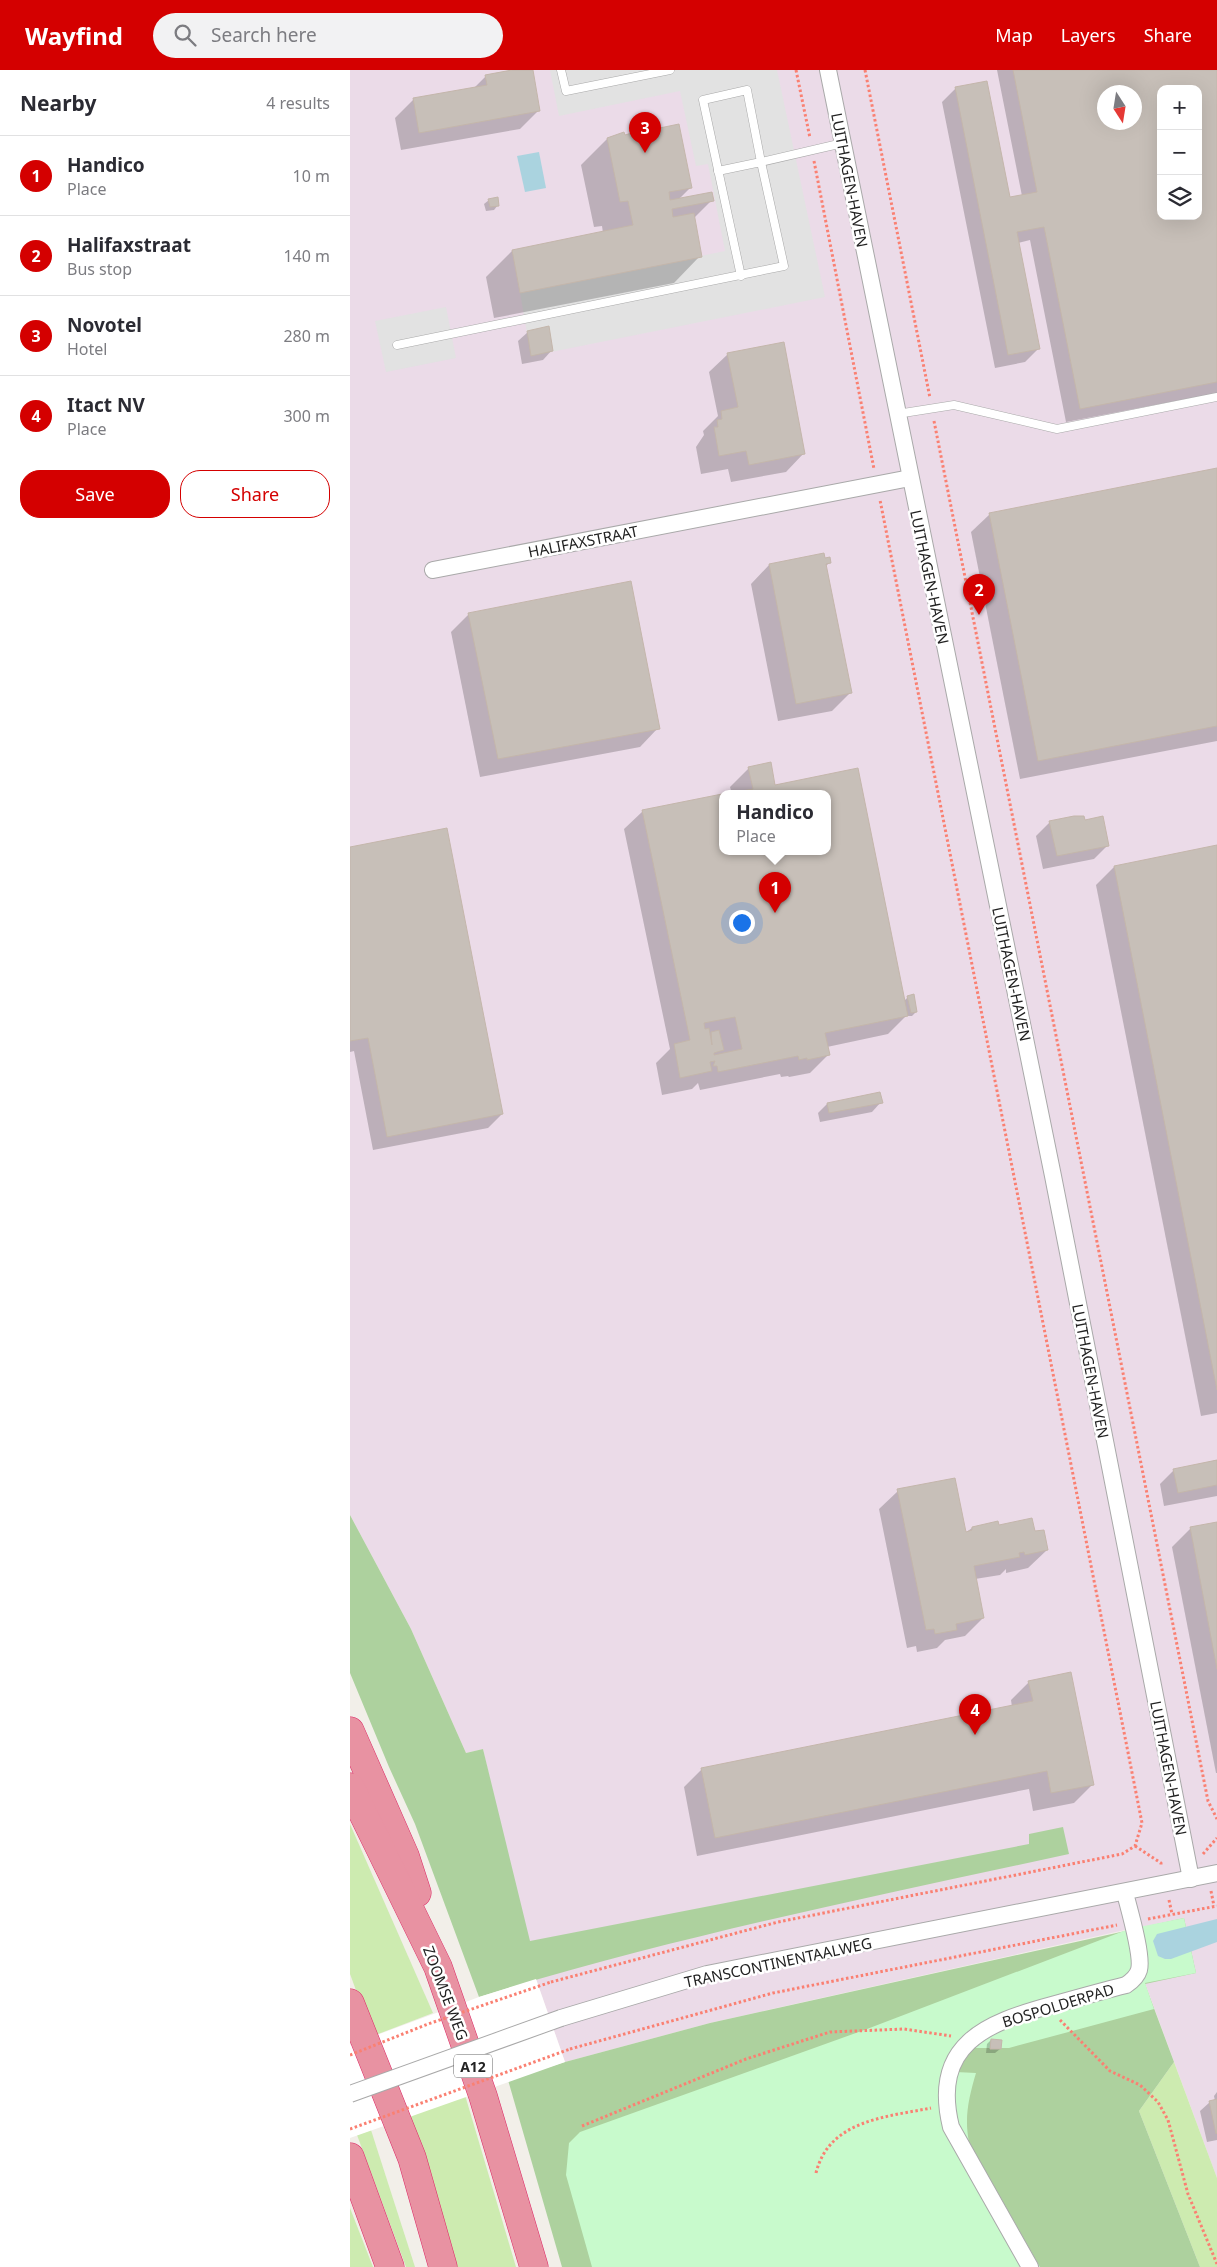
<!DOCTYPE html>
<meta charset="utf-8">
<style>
body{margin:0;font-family:"Noto Sans",sans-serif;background:#f2f2f3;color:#2b2b33}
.controls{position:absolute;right:15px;top:15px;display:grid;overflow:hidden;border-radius:10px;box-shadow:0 5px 20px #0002}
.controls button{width:45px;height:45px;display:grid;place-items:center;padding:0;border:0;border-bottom:1px solid #e1e1e2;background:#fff;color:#2b2b33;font:25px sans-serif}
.compass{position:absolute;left:747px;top:15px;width:45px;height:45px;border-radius:50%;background:#fff;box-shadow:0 5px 20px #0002;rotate:168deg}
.you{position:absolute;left:391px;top:852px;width:18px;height:18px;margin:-12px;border:4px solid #fff;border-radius:50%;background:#1a73e8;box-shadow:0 0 0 8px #1a73e833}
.badge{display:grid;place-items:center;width:32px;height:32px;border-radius:50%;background:#d40000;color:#fff;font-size:16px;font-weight:700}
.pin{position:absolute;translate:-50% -41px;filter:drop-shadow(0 1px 2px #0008)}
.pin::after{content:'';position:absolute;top:26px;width:18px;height:15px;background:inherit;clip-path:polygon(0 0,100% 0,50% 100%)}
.popup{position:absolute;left:369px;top:720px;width:112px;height:65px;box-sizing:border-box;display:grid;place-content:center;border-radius:10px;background:#fff;filter:drop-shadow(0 1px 4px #0005);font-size:16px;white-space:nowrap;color:#7c7c81}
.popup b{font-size:19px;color:#2b2b33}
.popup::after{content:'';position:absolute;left:50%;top:100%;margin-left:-10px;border:10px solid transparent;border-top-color:#fff}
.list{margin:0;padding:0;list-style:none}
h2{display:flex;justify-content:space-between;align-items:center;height:65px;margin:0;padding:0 20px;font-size:21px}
h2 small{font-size:16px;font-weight:400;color:#7c7c81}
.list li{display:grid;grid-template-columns:32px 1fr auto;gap:15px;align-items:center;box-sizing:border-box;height:80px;padding:0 20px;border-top:1px solid #e1e1e2}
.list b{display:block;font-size:19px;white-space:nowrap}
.list p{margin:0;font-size:16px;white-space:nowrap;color:#7c7c81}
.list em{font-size:16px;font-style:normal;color:#7c7c81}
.actions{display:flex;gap:10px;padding:15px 20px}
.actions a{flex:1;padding:11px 0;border:1px solid #d40000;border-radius:20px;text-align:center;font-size:18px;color:#d40000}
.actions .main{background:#d40000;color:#fff}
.icon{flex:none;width:28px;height:28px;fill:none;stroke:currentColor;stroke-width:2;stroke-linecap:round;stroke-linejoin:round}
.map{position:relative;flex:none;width:867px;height:2197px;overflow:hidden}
header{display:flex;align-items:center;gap:30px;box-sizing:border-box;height:70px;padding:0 25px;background:#d40000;color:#fff}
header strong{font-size:24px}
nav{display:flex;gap:28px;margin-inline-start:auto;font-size:18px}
.search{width:350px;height:45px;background:#f2f2f3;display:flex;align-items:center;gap:12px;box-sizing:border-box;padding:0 18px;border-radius:28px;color:#7c7c81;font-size:19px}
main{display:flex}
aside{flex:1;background:#fff}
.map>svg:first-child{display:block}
</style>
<header>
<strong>Wayfind</strong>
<div class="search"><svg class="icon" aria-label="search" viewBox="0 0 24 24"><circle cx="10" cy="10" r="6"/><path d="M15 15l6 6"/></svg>Search here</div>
<nav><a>Map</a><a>Layers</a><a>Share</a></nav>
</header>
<main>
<aside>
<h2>Nearby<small>4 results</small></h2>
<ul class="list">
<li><span class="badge">1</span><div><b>Handico</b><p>Place</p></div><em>10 m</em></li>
<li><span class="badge">2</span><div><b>Halifaxstraat</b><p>Bus stop</p></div><em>140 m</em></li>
<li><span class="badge">3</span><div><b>Novotel</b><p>Hotel</p></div><em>280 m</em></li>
<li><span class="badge">4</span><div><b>Itact NV</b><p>Place</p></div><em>300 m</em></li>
</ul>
<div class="actions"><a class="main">Save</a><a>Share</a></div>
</aside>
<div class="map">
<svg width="867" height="2197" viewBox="0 0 867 2197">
<rect width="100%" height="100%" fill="#f2efe9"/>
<path fill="#ebdbe8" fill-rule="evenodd" d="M0,0H867V2108L795,1913L779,1859L360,1953L215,1992L186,1909L133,1679L116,1683L61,1559L0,1445ZM811,19H848V146H811ZM754,22H784V52H754ZM372,724H478V782H372Z"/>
<g fill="#cdebb0">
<path d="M0,1754L83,1943L23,1966L0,1904Z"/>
<path d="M824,1992L867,2108V2197H850L789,2041Z"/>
<path d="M115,2025L166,2197H101L54,2047Z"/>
<path d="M21,2060L65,2197H56L7,2065Z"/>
<path d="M0,2138L23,2197H0Z"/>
</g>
<g fill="#add19e">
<path d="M0,1445L61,1559L116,1683L133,1679L180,1871L679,1774V1764L713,1757L719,1784C521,1827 323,1867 129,1927L65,1754L39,1697L0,1603Z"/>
<path d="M834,1848L846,1903L795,1914L824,1992L789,2041L850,2197H212L158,2010L215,1992L360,1953Z"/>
</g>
<path fill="#c8facc" d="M834,1848L846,1903L795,1913L804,1939L659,1978H615L606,2002L626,2003C619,2027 614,2047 619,2072L690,2197H242L216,2105L219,2073L230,2062L517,1959L779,1859Z"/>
<g fill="#e2e2e2">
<path d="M200,0H427L475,227L181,286L170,223L375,181L358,94L346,96L330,21L209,46Z"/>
<path d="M96,237L106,288L36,302L25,251Z"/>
</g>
<g fill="#aad3df">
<path d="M189,82L196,118L175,122L167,86Z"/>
<path d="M867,1849V1872L821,1889H815L808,1886L803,1871L807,1864Z"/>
</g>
<path fill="#fff" d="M186,1909L215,1992L0,2068V1975L129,1927Z"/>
<g fill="#0003" fill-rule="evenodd">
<path d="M169,0H181L189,40L170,59L51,80L45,48L64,29L123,19L136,6Z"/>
<path d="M647,0H867V323L716,352L680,170L668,173L689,278L675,292L645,298L592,32L606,18L659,129L672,126ZM811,19H848V146H811ZM754,22H784V52H754Z"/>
<path d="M273,63L274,66L341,117L329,129L362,130L343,149L350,186L324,213L144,248L136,207L162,181L253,163L252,156L244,157L231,95L257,69Z"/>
<path d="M139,130L148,135L144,140L136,141L134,134Z"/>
<path d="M178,262L202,280L193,290L172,294L168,271Z"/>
<path d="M378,284L454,383L436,402L381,412L378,399L351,404L346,377L354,365L353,361L368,346L359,302Z"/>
<path d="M867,399V671L670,709L621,462L640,444Z"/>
<path d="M474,485V489L480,492L475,497L501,622L482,641L428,651L401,514L419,495Z"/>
<path d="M119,544L308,658L290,677L130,707L101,562Z"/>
<path d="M399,698L424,716L507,700L553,932L558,927L566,942L562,946H556L538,964L477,977L478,985L460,1003L439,1007L438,1006L431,1007L430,1004L350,1020L348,1013L342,1019L312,1025L306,993L320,979L274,759L293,741L372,726V782H478V724H380H382L380,717Z"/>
<path d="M700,752H734L758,775L744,789L693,799L686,766Z"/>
<path d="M867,776V1343L851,1346L746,815L764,797Z"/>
<path d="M0,778L152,1044L138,1058L23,1080L4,981L0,982Z"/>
<path d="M531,1032L522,1042L470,1052L468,1043L477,1034Z"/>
<path d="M867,1390V1426L814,1436L810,1414L824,1400Z"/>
<path d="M548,1421L615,1463L622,1458L648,1456L684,1463L697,1480L678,1498L656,1503V1499L650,1505L625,1509L633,1548L615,1566L595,1570L587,1578L567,1582L566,1576L557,1578L529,1439Z"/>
<path d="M867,1453V1703H866L822,1477L840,1459Z"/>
<path d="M679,1612L743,1714L724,1733L683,1741L679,1719L347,1786L334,1717L352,1699L662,1637L661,1630Z"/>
<path d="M641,1970L650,1979L645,1983H636L637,1974Z"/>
<path d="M867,2022V2070L857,2072L850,2041L860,2032L865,2031L864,2026Z"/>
</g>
<g fill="#c7bfb8" stroke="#c4b6ab" fill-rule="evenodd">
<path d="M162,0H183L190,41L69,63L63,28L137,15L135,5Z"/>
<path d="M663,0H867V312L730,339L694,157L667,162L690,279L658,285L605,17L637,11L660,127L687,122ZM811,19H848V146H811ZM754,22H784V52H754Z"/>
<path d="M329,54L342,118L319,122L320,130L362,122L364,131L322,139L323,147L344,143L352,187L170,223L162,180L283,155L278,131L270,132L257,68L274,62L275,65L299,58L300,60Z"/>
<path d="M148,127L149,136L140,137L138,129Z"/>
<path d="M199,256L203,281L181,286L177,261Z"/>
<path d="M434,272L455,384L399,395L396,381L369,386L364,357H368L367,350L372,349L371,341L388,337L377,283Z"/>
<path d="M867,398V656L688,691L639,443Z"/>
<path d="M474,483L475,488L480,487L481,493L476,494L502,623L446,634L419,494Z"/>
<path d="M281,511L310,659L148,689L118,543Z"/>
<path d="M421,692L425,715L508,698L558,946L475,963L480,985L457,990V988L449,990L448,986L368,1002L367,996H363L365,991L360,992L362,1001L330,1008L324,974L340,970L292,740L372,724V782H478V724H373L403,719L398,697ZM385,947L392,979L364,985V983L374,980L369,960L361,962L362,975L359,958L355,959L354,953Z"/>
<path d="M724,746H734L735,750L753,746L759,776L707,786L699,751Z"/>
<path d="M97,758L153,1044L37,1067L18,968L0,971V777Z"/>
<path d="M867,775V1320L764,796Z"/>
<path d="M564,924L567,942L561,943L557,926Z"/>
<path d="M530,1022L533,1033L479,1043L477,1033Z"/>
<path d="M867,1390V1415L828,1423L823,1399Z"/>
<path d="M605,1408L616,1462L622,1460V1457L648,1451L649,1455L682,1448L685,1461L694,1460L698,1480L675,1485L674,1482L669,1483L670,1487L624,1496L634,1548L606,1554L607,1560L585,1564L584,1559L576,1560L547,1419Z"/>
<path d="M867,1452V1599L840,1457Z"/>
<path d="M721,1602L744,1715L701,1723L697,1701L365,1768L351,1698L683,1631L678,1611Z"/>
<path d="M641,1969L652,1970L651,1979H640Z"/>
<path d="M867,2029V2063L866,2064L859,2031Z"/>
</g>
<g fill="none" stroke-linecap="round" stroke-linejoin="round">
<defs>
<g id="service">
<path d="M211,0L216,21L320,0"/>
<path d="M391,206L353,30L397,20L411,92L493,73"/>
<path d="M47,275L434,196L411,92L368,101"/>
<path d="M547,344L604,335L707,359L867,327"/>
</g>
<g id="minor">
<path d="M478,0L703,1106L841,1809"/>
<path d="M83,500L560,408"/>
<path d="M211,1948L357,1904L867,1803"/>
<path d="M680,2197L601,2057C581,1975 635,1953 702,1935C727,1928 752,1921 776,1915C782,1911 787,1907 789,1900C793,1886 779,1839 775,1823"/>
</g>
<g id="motorway">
<path d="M0,1661L55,1786L67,1823"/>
<path d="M0,1717L88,1897L133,2026L184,2197"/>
<path d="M0,1933L62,2088L93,2197"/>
<path d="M0,2087L40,2197"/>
</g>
</defs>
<use href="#service" stroke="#a9a9a9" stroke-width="9"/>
<use href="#minor" stroke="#a9a9a9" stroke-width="18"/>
<use href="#motorway" stroke="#dc2a67" stroke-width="29"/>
<g stroke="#fa8072" stroke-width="3" stroke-dasharray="2.5 2.5" stroke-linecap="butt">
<path d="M446,0L460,68"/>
<path d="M515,0L580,328"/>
<path d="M464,91L524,399"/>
<path d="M584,351L858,1731L867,1749"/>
<path d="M785,1776L811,1793V1797"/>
<path d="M853,1784L867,1768"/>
<path d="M861,1821L864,1836"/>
<path d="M819,1830L822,1844"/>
<path d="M798,1849L867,1836"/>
<path d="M201,1912L428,1852L772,1784L785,1776L792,1753L530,430"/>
<path d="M710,1950L760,2001L790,2015L808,2032L818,2050L838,2124L867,2194"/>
<path d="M220,1979L423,1923L767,1855"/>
<path d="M232,2056L396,1989L480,1962L554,1959L601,1966"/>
<path d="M466,2103C479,2050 536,2047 581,2038"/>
</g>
<use href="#service" stroke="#fff" stroke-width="8"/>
<use href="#minor" stroke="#fff" stroke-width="16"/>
<use href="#motorway" stroke="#e892a2" stroke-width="28"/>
<defs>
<path id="minor-bridge" d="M0,2024L211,1948"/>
</defs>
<use href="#minor-bridge" stroke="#a9a9a9" stroke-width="18" stroke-linecap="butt"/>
<g stroke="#fa8072" stroke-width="3" stroke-dasharray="2.5 2.5" stroke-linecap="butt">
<path d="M0,1985L78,1954L201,1912"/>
<path d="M0,2059L220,1979"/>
</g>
<use href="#minor-bridge" stroke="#fff" stroke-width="16"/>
</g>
<g text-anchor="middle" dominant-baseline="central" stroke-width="5" stroke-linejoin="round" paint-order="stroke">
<rect fill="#fff" stroke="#646464" stroke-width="1" x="104" y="1984.5" width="38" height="23" rx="4"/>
<g font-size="14" font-weight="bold" fill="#222">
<text x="123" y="1996">A12</text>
</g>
<g font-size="15" fill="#222" stroke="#fff">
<text transform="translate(500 110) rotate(79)">LUITHAGEN-HAVEN</text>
<text transform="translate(233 471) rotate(-11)">HALIFAXSTRAAT</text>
<text transform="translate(580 507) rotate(78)">LUITHAGEN-HAVEN</text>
<text transform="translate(662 904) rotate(78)">LUITHAGEN-HAVEN</text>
<text transform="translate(741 1301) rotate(79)">LUITHAGEN-HAVEN</text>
<text transform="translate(819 1698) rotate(79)">LUITHAGEN-HAVEN</text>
<text transform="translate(428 1892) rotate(-12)">TRANSCONTINENTAALWEG</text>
<text transform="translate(96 1923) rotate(69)">ZOOMSE WEG</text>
<text transform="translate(708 1935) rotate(-17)">BOSPOLDERPAD</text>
</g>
</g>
</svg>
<div class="controls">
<button>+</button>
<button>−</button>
<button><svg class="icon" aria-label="layers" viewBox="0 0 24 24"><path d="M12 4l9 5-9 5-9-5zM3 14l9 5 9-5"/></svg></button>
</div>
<svg class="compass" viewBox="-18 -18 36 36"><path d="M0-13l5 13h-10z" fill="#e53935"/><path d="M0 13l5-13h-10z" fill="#7c7c81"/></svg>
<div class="you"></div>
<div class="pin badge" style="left:425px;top:843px">1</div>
<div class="popup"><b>Handico</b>Place</div>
<div class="pin badge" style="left:629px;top:545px">2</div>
<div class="pin badge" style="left:295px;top:83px">3</div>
<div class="pin badge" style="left:625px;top:1665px">4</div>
</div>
</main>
